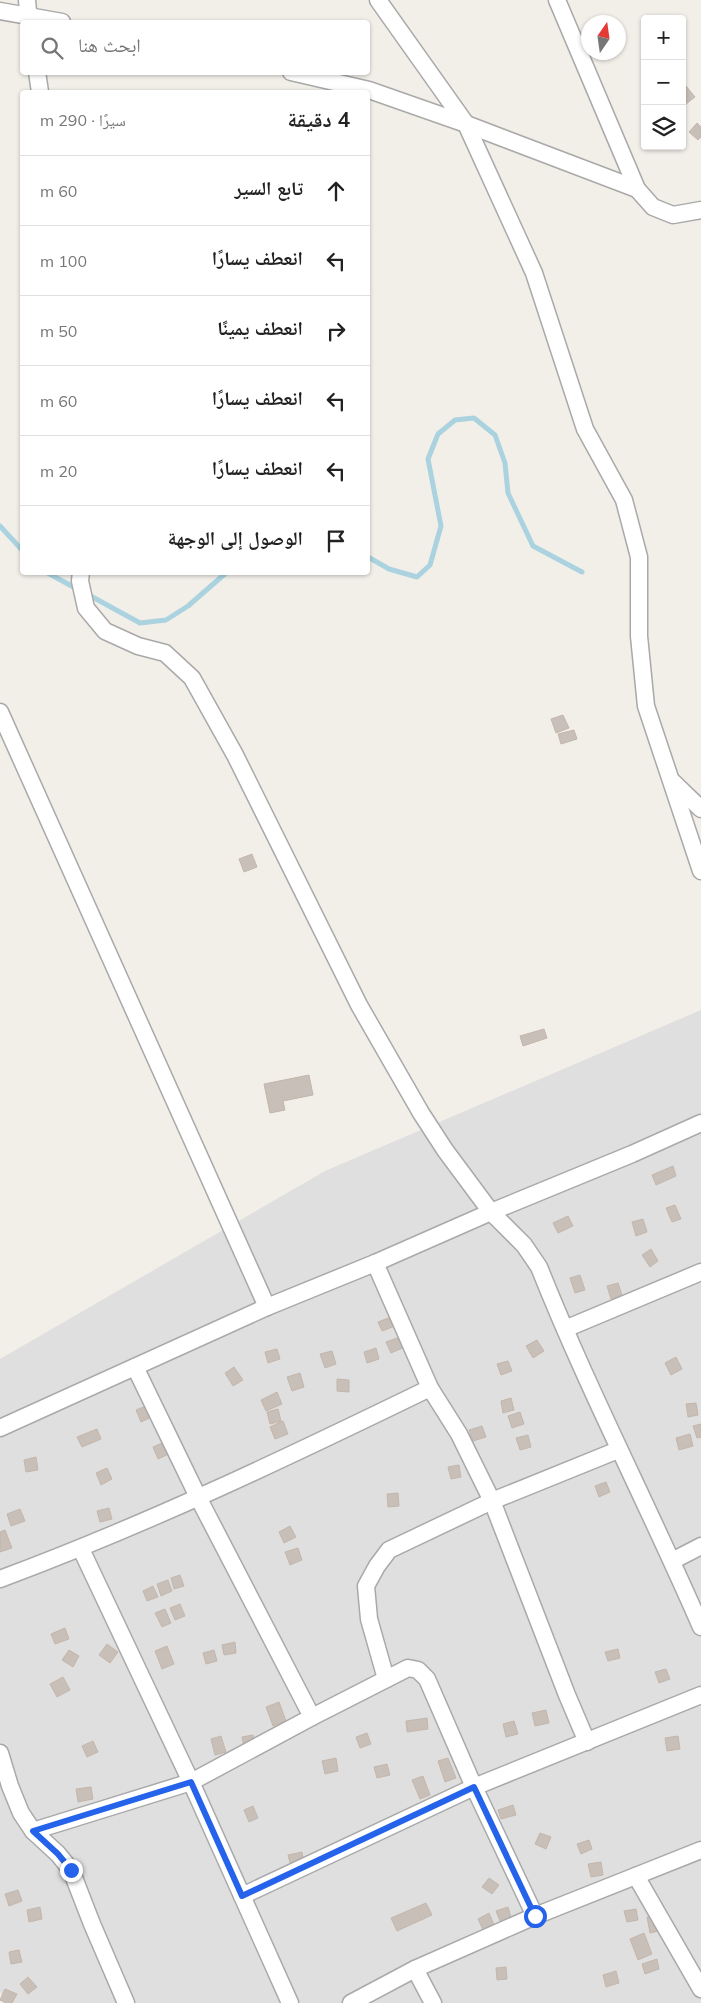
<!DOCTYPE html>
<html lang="ar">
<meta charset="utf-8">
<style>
body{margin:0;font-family:Mulish,"Noto Naskh Arabic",sans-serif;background:#f6f6f6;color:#222;direction:rtl}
.controls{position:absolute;right:15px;top:15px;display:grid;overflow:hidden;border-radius:5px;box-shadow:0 1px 4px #0004}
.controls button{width:45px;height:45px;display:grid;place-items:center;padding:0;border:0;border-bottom:1px solid #e0e0e0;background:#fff;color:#222;font:25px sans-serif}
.compass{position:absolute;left:581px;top:15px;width:45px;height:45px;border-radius:50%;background:#fff;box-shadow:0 1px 4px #0004;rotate:13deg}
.stop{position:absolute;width:15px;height:15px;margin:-11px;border:4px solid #2563eb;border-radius:50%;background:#fff}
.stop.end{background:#2563eb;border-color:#fff;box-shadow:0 1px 5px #0008}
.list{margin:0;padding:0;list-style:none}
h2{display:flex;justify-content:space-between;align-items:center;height:65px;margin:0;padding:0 20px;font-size:21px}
h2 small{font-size:16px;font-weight:400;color:#767676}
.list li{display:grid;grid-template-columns:32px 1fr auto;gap:15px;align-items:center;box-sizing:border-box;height:70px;padding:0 20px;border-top:1px solid #e0e0e0}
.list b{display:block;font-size:19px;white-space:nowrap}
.list em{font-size:16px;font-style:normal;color:#767676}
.icon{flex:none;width:28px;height:28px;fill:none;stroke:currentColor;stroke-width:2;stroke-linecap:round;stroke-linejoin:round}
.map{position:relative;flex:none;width:701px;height:2003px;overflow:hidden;direction:ltr}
.search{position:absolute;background:#fff;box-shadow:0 1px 4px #0004;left:20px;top:20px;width:350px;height:55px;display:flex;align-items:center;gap:12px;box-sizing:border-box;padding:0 18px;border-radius:5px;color:#767676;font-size:19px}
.panel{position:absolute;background:#fff;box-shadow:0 1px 4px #0004;left:20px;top:90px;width:350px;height:485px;border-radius:5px;direction:rtl}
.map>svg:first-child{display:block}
</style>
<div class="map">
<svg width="701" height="2003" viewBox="0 0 701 2003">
<rect width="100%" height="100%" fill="#f2efe9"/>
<path fill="#e0dfdf" d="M701,1010V2003H4L0,1991V1359L325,1171Z"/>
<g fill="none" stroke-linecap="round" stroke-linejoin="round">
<g stroke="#aad3df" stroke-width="5">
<path d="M0,526L22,550"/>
<path d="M368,557L389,569L417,577L430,565L441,526L428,459L438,434L455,420L474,418L495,435L505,463L508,493L533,546L582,572"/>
<path d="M46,572L77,589"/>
<path d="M87,594L140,623L166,620L188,606L227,572"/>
</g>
</g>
<g fill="#c7bfb8" stroke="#c4b6ab">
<path d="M686,86L695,97L686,104L682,100V90Z"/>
<path d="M697,123L701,127V137L698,140L689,132Z"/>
<path d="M563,715L569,728L556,733L551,719Z"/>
<path d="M574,730L577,739L561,744L558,734Z"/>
<path d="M252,854L257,867L244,872L239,859Z"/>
<path d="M544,1029L547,1038L523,1046L520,1036Z"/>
<path d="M309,1075L313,1095L283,1101L285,1110L270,1113L264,1084Z"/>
<path d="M673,1166L676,1176L656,1185L652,1175Z"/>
<path d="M675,1205L681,1219L672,1222L666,1208Z"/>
<path d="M568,1216L573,1226L558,1233L553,1223Z"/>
<path d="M643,1219L647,1232L636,1236L632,1222Z"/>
<path d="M651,1249L658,1261L650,1267L642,1255Z"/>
<path d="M580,1275L585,1290L575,1293L570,1278Z"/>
<path d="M618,1283L622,1295L611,1299L607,1286Z"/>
<path d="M391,1317L395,1326L382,1331L378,1322Z"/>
<path d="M400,1337L405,1347L391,1353L386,1342Z"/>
<path d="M537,1340L544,1351L533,1358L526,1346Z"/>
<path d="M376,1348L379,1359L367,1363L364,1352Z"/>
<path d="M277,1349L280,1359L268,1363L265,1352Z"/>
<path d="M332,1351L336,1364L325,1368L320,1354Z"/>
<path d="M676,1357L682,1369L671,1375L665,1363Z"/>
<path d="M508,1361L512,1371L501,1375L497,1364Z"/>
<path d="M234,1367L243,1380L233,1386L225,1373Z"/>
<path d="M300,1373L304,1387L292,1391L287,1377Z"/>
<path d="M337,1379L349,1380V1392L337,1391Z"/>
<path d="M277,1392L282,1404L266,1411L261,1400Z"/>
<path d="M511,1398L514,1410L503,1413L501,1401Z"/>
<path d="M696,1403L698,1415L688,1417L686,1404Z"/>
<path d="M146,1406L152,1417L141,1422L136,1410Z"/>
<path d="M278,1409L281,1421L270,1424L267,1412Z"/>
<path d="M520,1412L524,1424L512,1428L508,1416Z"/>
<path d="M283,1421L288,1434L275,1439L270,1427Z"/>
<path d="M701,1424V1437L697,1438L693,1426Z"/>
<path d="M482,1426L486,1437L473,1441L469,1430Z"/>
<path d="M97,1429L101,1439L82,1447L77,1437Z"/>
<path d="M690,1434L693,1446L679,1450L676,1438Z"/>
<path d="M528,1435L531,1447L520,1450L516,1438Z"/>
<path d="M164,1442L169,1454L158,1459L153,1447Z"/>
<path d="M36,1457L38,1470L26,1472L24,1460Z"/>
<path d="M459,1465L461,1477L451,1479L448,1467Z"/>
<path d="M107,1468L112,1479L101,1485L96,1473Z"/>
<path d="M606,1482L610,1492L599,1497L595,1486Z"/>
<path d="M398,1493L399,1506L388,1507L387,1494Z"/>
<path d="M109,1508L112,1519L100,1522L97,1511Z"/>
<path d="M20,1509L25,1521L11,1526L7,1514Z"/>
<path d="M290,1526L296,1537L284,1543L279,1532Z"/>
<path d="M5,1530L12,1548L0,1552V1532Z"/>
<path d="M298,1548L302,1560L290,1565L285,1552Z"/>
<path d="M180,1575L184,1586L174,1589L171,1578Z"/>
<path d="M168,1580L172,1591L161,1596L157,1584Z"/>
<path d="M153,1586L158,1597L147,1601L143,1591Z"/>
<path d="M180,1604L185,1616L175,1620L170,1608Z"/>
<path d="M165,1609L171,1623L162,1627L155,1613Z"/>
<path d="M65,1628L69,1639L55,1644L51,1634Z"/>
<path d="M235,1642L236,1653L224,1655L222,1645Z"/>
<path d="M107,1644L118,1652L110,1663L99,1655Z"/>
<path d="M167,1646L174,1664L162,1669L155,1651Z"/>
<path d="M618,1649L620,1658L608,1661L605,1652Z"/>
<path d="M69,1650L79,1656L73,1667L62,1660Z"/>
<path d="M214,1650L217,1661L206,1664L203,1653Z"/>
<path d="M666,1669L670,1679L659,1683L655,1672Z"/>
<path d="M63,1677L70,1690L57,1697L50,1684Z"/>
<path d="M279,1702L286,1721L273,1726L266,1707Z"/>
<path d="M546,1710L549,1723L535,1726L532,1713Z"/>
<path d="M427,1718L428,1729L407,1732L406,1721Z"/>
<path d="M514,1721L518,1734L506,1737L503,1724Z"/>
<path d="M367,1733L371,1744L360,1748L356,1737Z"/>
<path d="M253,1735L258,1755L246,1758L242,1737Z"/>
<path d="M221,1736L226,1752L215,1755L211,1739Z"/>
<path d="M678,1736L680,1749L667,1751L665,1738Z"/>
<path d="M93,1741L98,1752L87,1757L82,1746Z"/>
<path d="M336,1758L338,1771L325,1774L322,1761Z"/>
<path d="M448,1758L456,1778L445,1782L438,1761Z"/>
<path d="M387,1764L390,1775L377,1778L374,1767Z"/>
<path d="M423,1776L430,1795L420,1799L412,1780Z"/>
<path d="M91,1787L93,1799L78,1802L76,1789Z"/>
<path d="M513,1805L516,1815L501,1819L498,1810Z"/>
<path d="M253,1806L258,1818L249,1822L244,1810Z"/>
<path d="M540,1833L551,1837L546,1849L535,1844Z"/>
<path d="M589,1840L592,1849L581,1854L577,1844Z"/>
<path d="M302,1852L304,1863L291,1866L288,1855Z"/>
<path d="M601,1862L603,1875L591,1877L588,1864Z"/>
<path d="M489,1878L499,1885L492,1894L482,1887Z"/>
<path d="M18,1890L22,1901L9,1906L5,1894Z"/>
<path d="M426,1903L432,1915L397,1931L391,1918Z"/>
<path d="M40,1907L42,1919L29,1922L27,1910Z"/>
<path d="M508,1907L511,1917L500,1921L496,1911Z"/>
<path d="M636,1909L638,1920L627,1922L624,1911Z"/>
<path d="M489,1913L495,1927L484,1932L478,1919Z"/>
<path d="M659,1914L663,1930L650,1933L647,1917Z"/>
<path d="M644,1933L652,1954L638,1960L630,1939Z"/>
<path d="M19,1950L22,1962L11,1964L9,1952Z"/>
<path d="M657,1959L659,1969L645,1974L642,1964Z"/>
<path d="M506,1967L507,1979L497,1980L496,1968Z"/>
<path d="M616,1971L619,1983L606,1987L603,1975Z"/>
<path d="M28,1977L37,1987L28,1994L20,1984Z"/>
<path d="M5,1989L17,1994L12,2003H6L0,2000Z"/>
</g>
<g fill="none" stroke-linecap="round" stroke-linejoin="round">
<defs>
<g id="street">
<path d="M27,0L29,22"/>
<path d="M378,0L466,124L534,273L585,429L624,500L639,557V636L646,706L701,871"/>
<path d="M557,0L637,189L653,207L673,215L701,210"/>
<path d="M0,11L62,22"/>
<path d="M37,72L40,92"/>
<path d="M291,72L369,90L466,124L637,189"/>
<path d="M81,572L80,581L86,608L105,631L138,646L165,653L192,678L235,755L359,1005L421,1113L445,1150L491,1212L632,1154L701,1123"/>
<path d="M0,712L267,1307"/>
<path d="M673,782L701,809"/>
<path d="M375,1263L430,1388L459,1434L492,1501L567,1695L587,1742"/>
<path d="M565,1329L701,1272"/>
<path d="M135,1367L199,1499L312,1717"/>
<path d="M0,1428L267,1307L375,1263L491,1212L524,1245L539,1267C588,1390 649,1507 701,1627"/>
<path d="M81,1549L191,1782L290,2003"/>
<path d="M672,1561L701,1546"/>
<path d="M0,1579C148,1524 288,1457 430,1388"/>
<path d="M386,1679L369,1619L366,1586L377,1566L389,1550L492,1501L618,1450"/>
<path d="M0,1753L10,1786L21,1813L33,1831L58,1854L71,1870L92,1924L126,2003"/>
<path d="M33,1831L191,1782L312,1717L408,1668L418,1670L427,1679L474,1787L535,1916"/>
<path d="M636,1876L701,1989"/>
<path d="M242,1896L474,1787L701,1695"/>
<path d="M415,1969L433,2003"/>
<path d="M351,2003L415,1969L535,1916L701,1850"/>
</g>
</defs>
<use href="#street" stroke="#a9a9a9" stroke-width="19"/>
<use href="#street" stroke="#fff" stroke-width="16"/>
</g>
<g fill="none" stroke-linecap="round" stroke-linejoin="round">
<path stroke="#2563eb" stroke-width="6" d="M71,1870L58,1854L33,1831L191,1782L242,1896L474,1787L535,1916"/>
</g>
</svg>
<div class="controls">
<button>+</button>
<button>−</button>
<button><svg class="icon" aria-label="layers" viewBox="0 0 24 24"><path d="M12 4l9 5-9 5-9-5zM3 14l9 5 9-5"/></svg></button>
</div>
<svg class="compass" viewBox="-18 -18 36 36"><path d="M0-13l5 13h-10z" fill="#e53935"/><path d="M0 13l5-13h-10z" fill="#767676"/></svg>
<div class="stop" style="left:535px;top:1916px"></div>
<div class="stop end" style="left:71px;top:1870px"></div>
<div class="search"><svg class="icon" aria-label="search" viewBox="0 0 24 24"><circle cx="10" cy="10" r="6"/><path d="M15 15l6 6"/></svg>ابحث هنا</div>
<section class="panel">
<h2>4 دقيقة<small>سيرًا · 290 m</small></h2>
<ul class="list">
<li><svg class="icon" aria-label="ahead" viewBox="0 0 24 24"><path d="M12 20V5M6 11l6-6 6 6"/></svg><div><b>تابع السير</b></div><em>60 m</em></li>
<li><svg class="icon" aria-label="left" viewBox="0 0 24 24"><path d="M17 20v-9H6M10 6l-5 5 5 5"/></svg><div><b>انعطف يسارًا</b></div><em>100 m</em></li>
<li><svg class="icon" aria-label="right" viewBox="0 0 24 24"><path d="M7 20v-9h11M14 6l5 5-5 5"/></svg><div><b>انعطف يمينًا</b></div><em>50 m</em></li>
<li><svg class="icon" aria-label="left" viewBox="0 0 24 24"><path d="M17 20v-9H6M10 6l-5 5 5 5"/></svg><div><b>انعطف يسارًا</b></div><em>60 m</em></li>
<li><svg class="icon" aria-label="left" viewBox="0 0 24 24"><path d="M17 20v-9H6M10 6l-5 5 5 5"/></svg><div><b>انعطف يسارًا</b></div><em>20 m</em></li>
<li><svg class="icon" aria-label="arrive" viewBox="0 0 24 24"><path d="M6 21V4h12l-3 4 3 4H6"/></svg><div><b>الوصول إلى الوجهة</b></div></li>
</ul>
</section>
</div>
